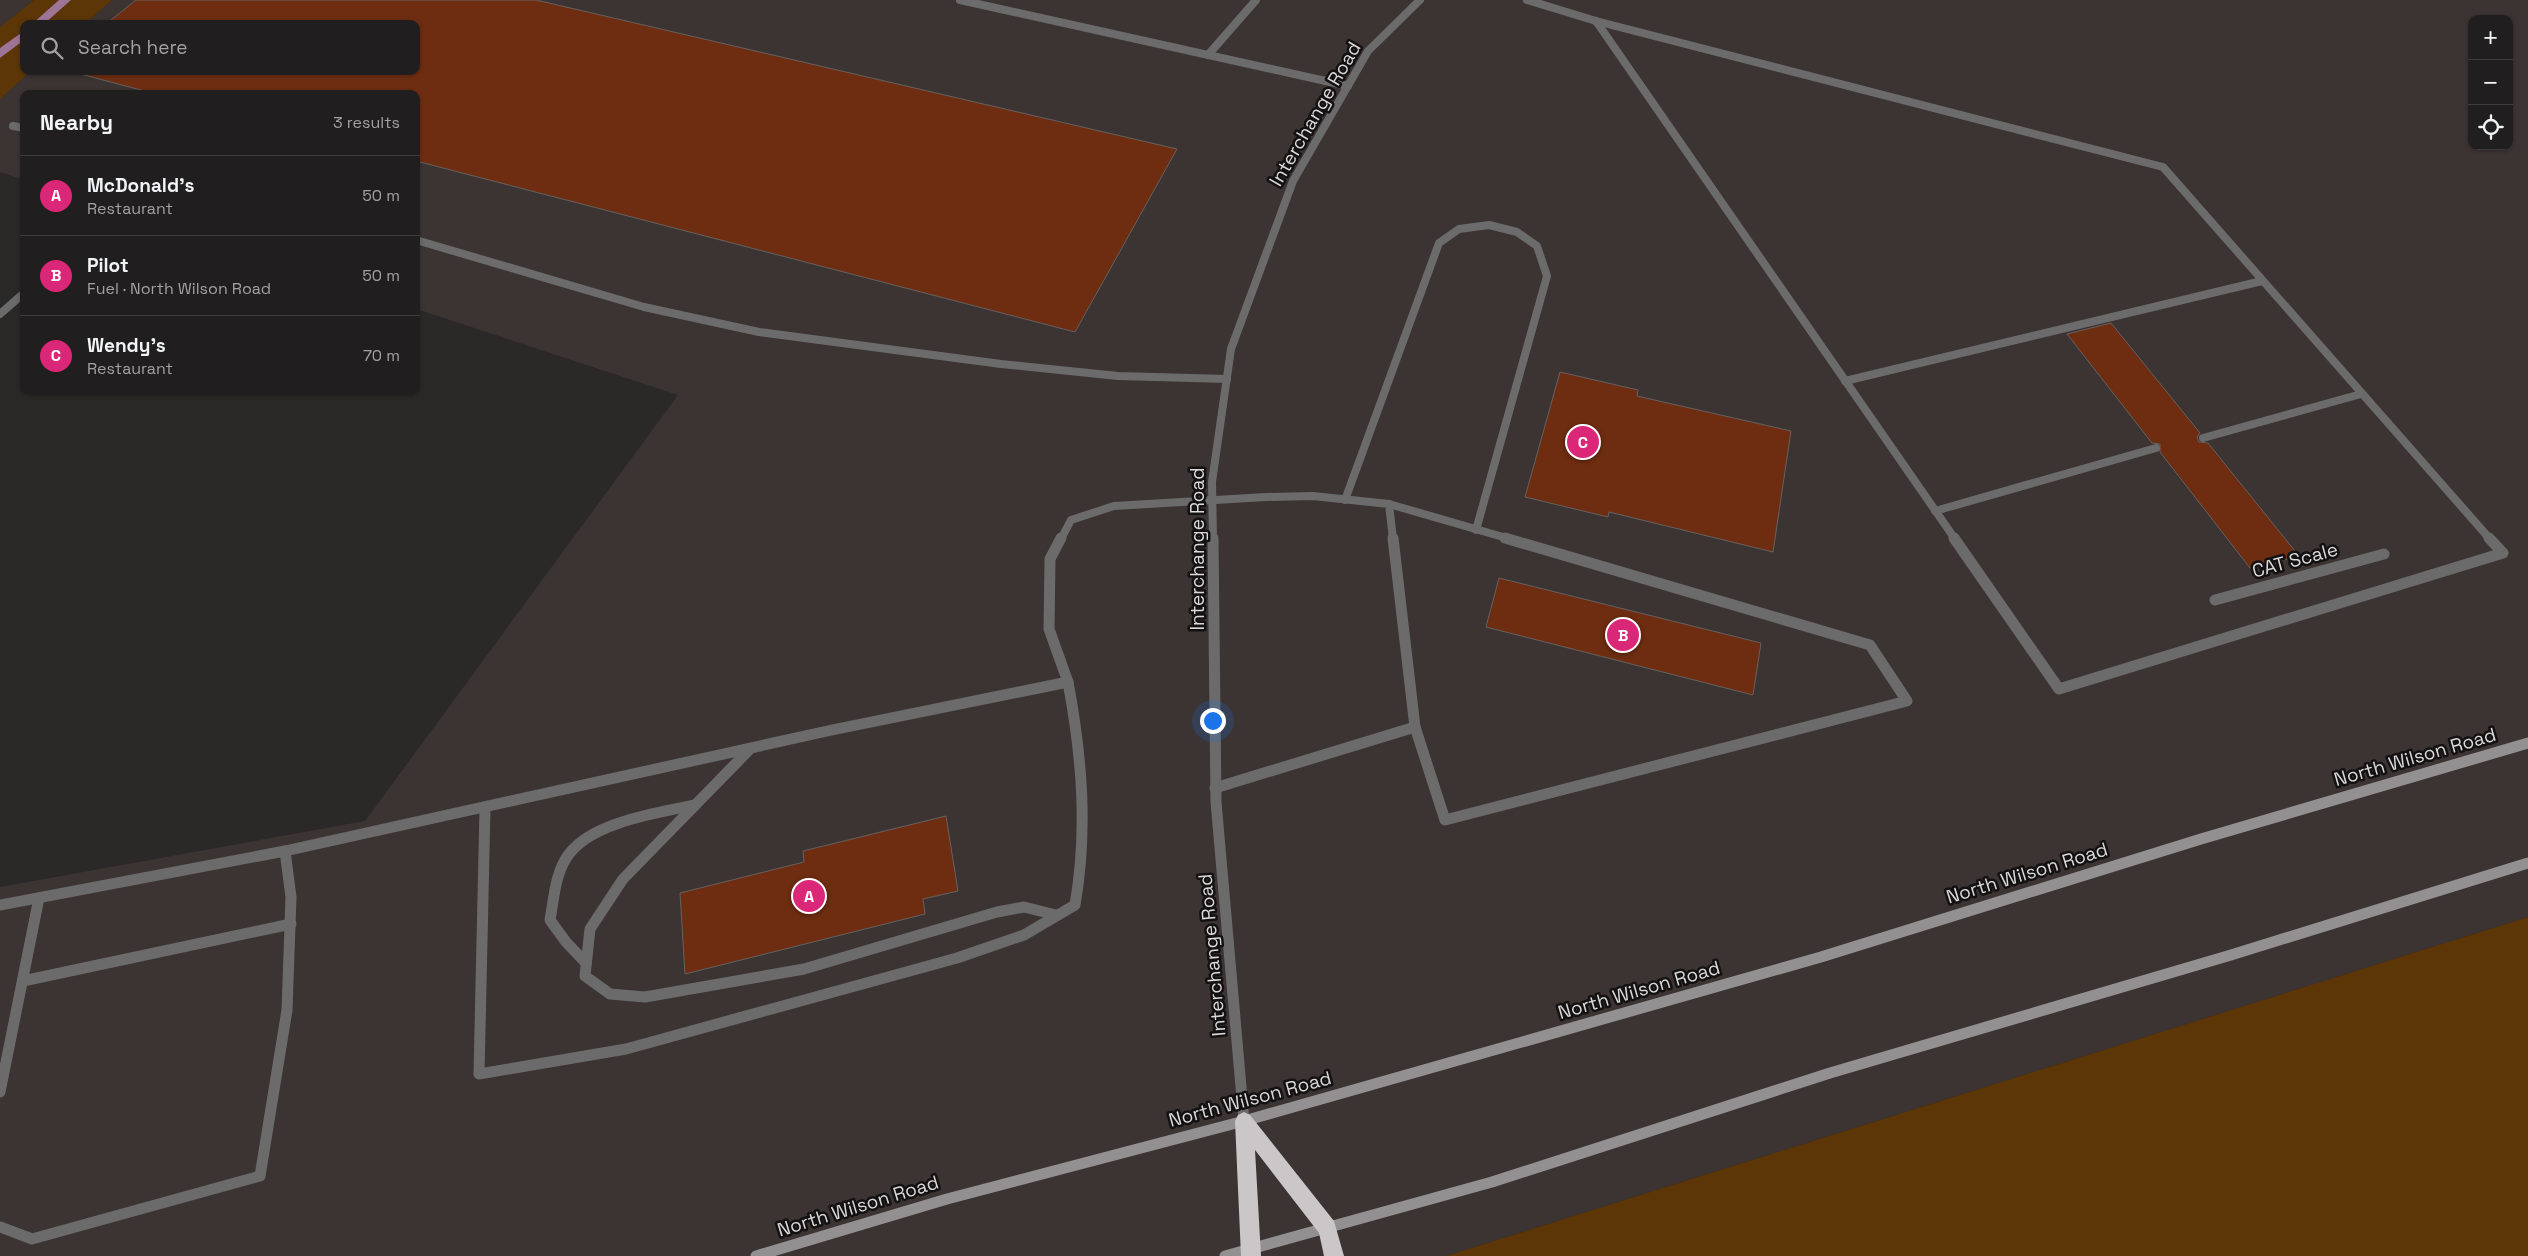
<!DOCTYPE html>
<meta charset="utf-8">
<style>
body{margin:0;font-family:"Space Grotesk",sans-serif;background:#282727;color:#f1f3f6}
.controls{position:absolute;right:15px;top:15px;display:grid;overflow:hidden;border-radius:10px;box-shadow:0 1px 4px #0004}
.controls button{width:45px;height:45px;display:grid;place-items:center;padding:0;border:0;border-bottom:1px solid #3d3c3c;background:#201e1e;color:#f1f3f6;font:25px sans-serif}
.you{position:absolute;left:1212px;top:720px;width:18px;height:18px;margin:-12px;border:4px solid #fff;border-radius:50%;background:#1a73e8;box-shadow:0 0 0 8px #1a73e833}
.badge{display:grid;place-items:center;width:32px;height:32px;border-radius:50%;background:#db2777;color:#fff;font-size:16px;font-weight:700}
.pin{position:absolute;translate:-50% -50%;border:2px solid #fff;box-shadow:0 1px 5px #0006}
.list{margin:0;padding:0;list-style:none}
h2{display:flex;justify-content:space-between;align-items:center;height:65px;margin:0;padding:0 20px;font-size:21px}
h2 small{font-size:16px;font-weight:400;color:#a2a2a4}
.list li{display:grid;grid-template-columns:32px 1fr auto;gap:15px;align-items:center;box-sizing:border-box;height:80px;padding:0 20px;border-top:1px solid #3d3c3c}
.list b{display:block;font-size:19px;white-space:nowrap}
.list p{margin:0;font-size:16px;white-space:nowrap;color:#a2a2a4}
.list em{font-size:16px;font-style:normal;color:#a2a2a4}
.icon{flex:none;width:28px;height:28px;fill:none;stroke:currentColor;stroke-width:2;stroke-linecap:round;stroke-linejoin:round}
.map{position:relative;flex:none;width:2528px;height:1256px;overflow:hidden}
.search{position:absolute;background:#201e1e;box-shadow:0 1px 4px #0004;left:20px;top:20px;width:400px;height:55px;display:flex;align-items:center;gap:12px;box-sizing:border-box;padding:0 18px;border-radius:10px;color:#a2a2a4;font-size:19px}
.panel{position:absolute;background:#201e1e;box-shadow:0 1px 4px #0004;left:20px;top:90px;width:400px;height:305px;border-radius:10px}
.map>svg:first-child{display:block}
</style>
<div class="map">
<svg width="2528" height="1256" viewBox="0 0 2528 1256">
<rect width="100%" height="100%" fill="#2b2828"/>
<g fill="#3c3333" fill-rule="evenodd">
<path d="M0,0H34L0,27Z"/>
<path d="M112,0H2528V917L1446,1256H0V887L365,821L678,395L416,309V94H24V180L0,172V99L31,71H416V24H85ZM2472,19H2509V146H2472Z"/>
</g>
<g fill="#5c3607">
<path d="M34,0H112L85,24H24V71H31L0,99V27Z"/>
<path d="M2528,917V1256H1446Z"/>
</g>
<g fill="none" stroke-linecap="round" stroke-linejoin="round">
<g fill="#9e7596" fill-rule="evenodd">
<path d="M59,0H71L44,24H32Z"/>
<path d="M24,31V40L0,58V48Z"/>
</g>
</g>
<g fill="#6e2d11" stroke="#656260">
<path d="M136,0H536L1177,149L1075,332L416,161V94H156L69,71H416V24H106Z"/>
<path d="M2111,323L2200,433L2197,437L2199,442L2208,443L2299,556L2250,568L2160,452V444L2152,443L2067,334Z"/>
<path d="M1560,372L1638,390L1637,396L1791,431L1773,552L1609,512L1608,517L1525,497Z"/>
<path d="M1499,578L1761,643L1753,695L1486,627Z"/>
<path d="M946,816L958,891L923,899L925,914L685,974L680,893L804,862L803,851Z"/>
</g>
<g fill="none" stroke-linecap="round" stroke-linejoin="round">
<g stroke="#6c6b6b" stroke-width="8">
<path d="M960,0L1348,86"/>
<path d="M1527,0L1596,21"/>
<path d="M1596,21L2163,167L2490,539"/>
<path d="M1596,21L1955,539"/>
<path d="M1208,55L1256,0"/>
<path d="M13,126L24,128"/>
<path d="M416,240L644,307L759,332L1001,364L1118,376L1227,379"/>
<path d="M1845,381L2262,281"/>
<path d="M2203,438L2361,394"/>
<path d="M1345,500L1439,243L1459,229L1489,225L1517,232L1537,246L1547,276L1476,530"/>
<path d="M1389,504L1510,539"/>
<path d="M1935,511L2156,448"/>
<path d="M1061,539L1071,520L1114,506L1266,497L1313,496L1389,504L1393,539"/>
</g>
<g stroke="#6c6b6b" stroke-width="11">
<path d="M1954,538L2059,689L2503,553L2489,538"/>
<path d="M2215,600L2384,554"/>
<path d="M1415,727L1445,820L1907,701L1870,645L1505,538"/>
<path d="M750,749L623,879L590,929L585,976L610,994L645,997L804,969L997,912L1024,907L1056,915"/>
<path d="M1215,788L1415,727L1393,538"/>
<path d="M485,808L479,1074L626,1049L957,958L1024,935L1075,905C1088,830 1082,757 1068,682"/>
<path d="M0,905L285,851L832,730L1068,682L1049,629L1050,559L1061,538"/>
<path d="M586,963L566,942L550,920C554,899 555,872 569,854C593,822 657,813 695,805"/>
<path d="M23,981L291,924"/>
<path d="M0,1092L39,898"/>
<path d="M0,1227L32,1239L260,1176L287,1010L291,897L285,851"/>
</g>
<g stroke="#6c6b6b" stroke-width="8">
<path d="M0,314L24,293"/>
<path d="M1213,539L1212,482L1231,349L1293,181L1368,51L1420,0"/>
</g>
<path stroke="#6c6b6b" stroke-width="11" d="M1213,538L1216,802L1244,1121"/>
<g stroke="#939091" stroke-width="11">
<path d="M756,1256L947,1199L1244,1121L1821,957L2201,839L2528,743"/>
<path d="M1225,1256L1492,1182L1830,1073L2231,955L2528,863"/>
</g>
<path fill="#cbc7c8" fill-rule="evenodd" d="M1244,1112L1250,1115L1334,1221L1344,1256H1324L1319,1233L1255,1150L1261,1256H1241L1235,1121L1238,1115Z"/>
</g>
<g text-anchor="middle" dominant-baseline="central" stroke-width="5" stroke-linejoin="round" paint-order="stroke">
<g font-size="19" fill="#dad8d8" stroke="#131111">
<text transform="translate(1315 114) rotate(-60)">Interchange Road</text>
<text transform="translate(1197 549) rotate(-90)">Interchange Road</text>
<text transform="translate(2295 560) rotate(-15)">CAT Scale</text>
<text transform="translate(2415 757) rotate(-16)">North Wilson Road</text>
<text transform="translate(2027 873) rotate(-17)">North Wilson Road</text>
<text transform="translate(1212 955) rotate(-95)">Interchange Road</text>
<text transform="translate(1639 990) rotate(-16)">North Wilson Road</text>
<text transform="translate(1250 1099) rotate(-15)">North Wilson Road</text>
<text transform="translate(858 1206) rotate(-17)">North Wilson Road</text>
</g>
</g>
</svg>
<div class="controls">
<button>+</button>
<button>−</button>
<button><svg class="icon" aria-label="locate" viewBox="0 0 24 24"><circle cx="12" cy="12" r="6"/><path d="M12 2v4M12 18v4M2 12h4M18 12h4"/></svg></button>
</div>
<div class="you"></div>
<div class="pin badge" style="left:809px;top:896px">A</div>
<div class="pin badge" style="left:1623px;top:635px">B</div>
<div class="pin badge" style="left:1583px;top:442px">C</div>
<div class="search"><svg class="icon" aria-label="search" viewBox="0 0 24 24"><circle cx="10" cy="10" r="6"/><path d="M15 15l6 6"/></svg>Search here</div>
<section class="panel">
<h2>Nearby<small>3 results</small></h2>
<ul class="list">
<li><span class="badge">A</span><div><b>McDonald's</b><p>Restaurant</p></div><em>50 m</em></li>
<li><span class="badge">B</span><div><b>Pilot</b><p>Fuel · North Wilson Road</p></div><em>50 m</em></li>
<li><span class="badge">C</span><div><b>Wendy's</b><p>Restaurant</p></div><em>70 m</em></li>
</ul>
</section>
</div>
